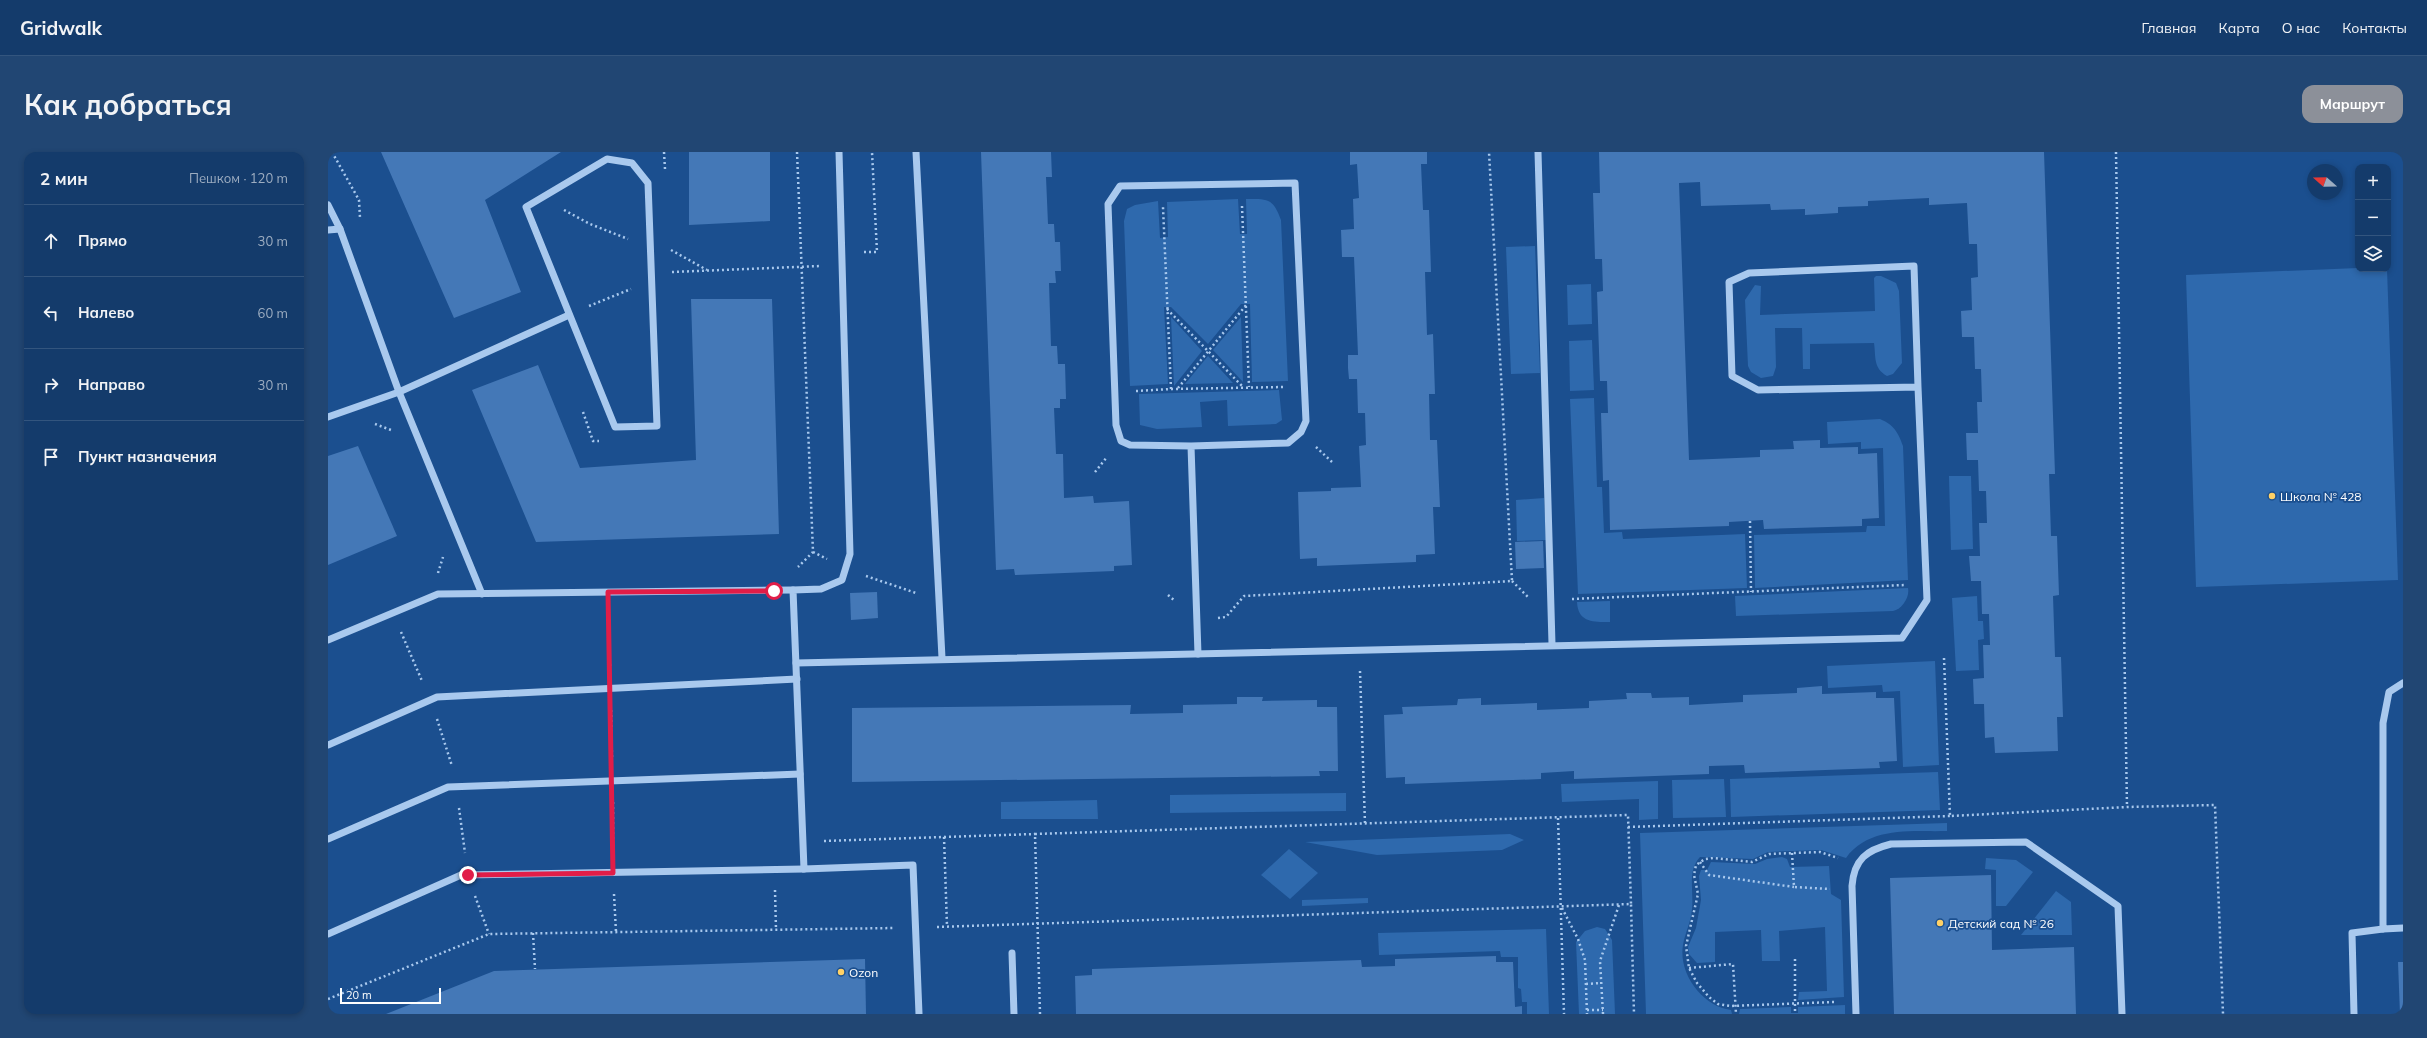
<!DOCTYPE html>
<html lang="ru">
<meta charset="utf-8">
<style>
body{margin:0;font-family:Mulish,sans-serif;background:#214673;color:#f1f3f6}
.controls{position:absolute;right:12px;top:12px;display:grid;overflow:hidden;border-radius:8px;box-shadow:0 2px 6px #0003}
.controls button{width:36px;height:36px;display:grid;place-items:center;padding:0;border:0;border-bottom:1px solid #33557e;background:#143b6b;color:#f1f3f6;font:20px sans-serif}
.compass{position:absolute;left:1979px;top:12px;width:36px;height:36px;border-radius:50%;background:#143b6b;box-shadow:0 2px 6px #0003;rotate:290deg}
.scale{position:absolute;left:12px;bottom:10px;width:101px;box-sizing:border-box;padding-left:4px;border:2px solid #fff;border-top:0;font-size:11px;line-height:14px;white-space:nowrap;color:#fff;-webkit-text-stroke:3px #1b4f8f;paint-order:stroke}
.stop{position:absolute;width:12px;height:12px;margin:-9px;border:3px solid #e11d48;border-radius:50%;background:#fff}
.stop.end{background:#e11d48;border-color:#fff;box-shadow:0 1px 4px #0008}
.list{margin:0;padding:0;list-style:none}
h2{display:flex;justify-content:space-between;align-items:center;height:52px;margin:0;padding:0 16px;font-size:17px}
h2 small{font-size:13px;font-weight:400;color:#9dadc1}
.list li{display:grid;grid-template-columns:26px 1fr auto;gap:12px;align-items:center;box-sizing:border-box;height:72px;padding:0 16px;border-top:1px solid #33557e}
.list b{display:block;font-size:15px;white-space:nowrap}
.list em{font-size:13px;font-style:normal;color:#9dadc1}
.icon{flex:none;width:22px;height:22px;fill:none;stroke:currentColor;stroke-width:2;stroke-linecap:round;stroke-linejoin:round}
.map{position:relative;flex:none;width:2075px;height:862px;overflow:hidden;border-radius:12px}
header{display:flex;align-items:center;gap:24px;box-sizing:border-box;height:56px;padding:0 20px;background:#143b6b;border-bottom:1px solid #33557e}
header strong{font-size:19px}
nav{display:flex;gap:22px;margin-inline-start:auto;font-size:14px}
.intro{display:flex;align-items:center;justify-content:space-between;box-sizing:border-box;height:96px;padding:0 24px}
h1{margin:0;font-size:28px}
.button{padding:10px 18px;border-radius:12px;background:#8c9099;color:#fff;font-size:14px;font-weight:700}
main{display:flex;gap:24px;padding:0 24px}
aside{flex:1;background:#143b6b;border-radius:12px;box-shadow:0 2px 6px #0003}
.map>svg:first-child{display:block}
</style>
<header>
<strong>Gridwalk</strong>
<nav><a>Главная</a><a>Карта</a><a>О нас</a><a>Контакты</a></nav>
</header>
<div class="intro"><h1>Как добраться</h1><a class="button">Маршрут</a></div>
<main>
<aside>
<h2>2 мин<small>Пешком · 120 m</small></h2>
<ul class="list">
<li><svg class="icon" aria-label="ahead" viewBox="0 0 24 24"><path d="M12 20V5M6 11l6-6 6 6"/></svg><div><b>Прямо</b></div><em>30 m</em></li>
<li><svg class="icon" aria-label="left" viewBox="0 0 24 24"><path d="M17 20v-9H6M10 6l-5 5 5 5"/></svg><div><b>Налево</b></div><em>60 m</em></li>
<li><svg class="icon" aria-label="right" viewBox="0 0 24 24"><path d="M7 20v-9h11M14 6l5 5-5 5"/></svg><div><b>Направо</b></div><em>30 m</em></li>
<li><svg class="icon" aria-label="arrive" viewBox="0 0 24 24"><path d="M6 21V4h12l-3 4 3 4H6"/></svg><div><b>Пункт назначения</b></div></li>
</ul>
</aside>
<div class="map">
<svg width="2075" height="862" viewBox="0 0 2075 862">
<rect width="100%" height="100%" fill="#1b4f8f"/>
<g fill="#2e69ad">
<path d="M910,47L912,82H919L918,47C940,47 945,46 953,68L960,229L924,230L922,152H913L880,192L843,155H836L840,232L802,234L796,69L799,57L807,53L830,49L832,86L840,85L839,50Z"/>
<path d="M1207,94L1212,221L1183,222L1178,95Z"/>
<path d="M2030,116L2059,117L2070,428L1868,435L1858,123Z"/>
<path d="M1548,124H1553L1568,131L1571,139L1574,211L1565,222L1559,224C1545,216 1548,205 1546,191L1482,192V217H1475L1474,176H1447L1448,215L1445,224L1433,226L1423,220L1420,214L1417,148L1427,133L1433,134L1432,163L1547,159L1546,126Z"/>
<path d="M1263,132L1264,172L1240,173L1239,133Z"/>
<path d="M843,165L874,199L846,234Z"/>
<path d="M913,165L915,230L885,198Z"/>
<path d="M1264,188L1266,238L1242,239L1241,189Z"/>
<path d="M880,204L905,231L857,232Z"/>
<path d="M951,238L954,268L948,272L900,274L899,248L872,250L874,275L829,277L812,273L811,242Z"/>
<path d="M1266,246L1269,335H1274L1276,381L1294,380L1295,387L1417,382L1419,436L1250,442L1242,247Z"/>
<path d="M1552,267C1566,273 1570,280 1575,294L1580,428L1427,436L1426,383L1538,380L1539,374H1557L1555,296L1533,297V290L1500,292L1499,270Z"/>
<path d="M1621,324H1643L1645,397L1623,398Z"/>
<path d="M1216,346L1218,388L1189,389L1188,348Z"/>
<path d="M1580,436C1582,445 1574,457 1565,459L1408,464L1407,444Z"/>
<path d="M1649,444L1650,469H1655L1656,487L1650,488L1651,518L1628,519L1624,446Z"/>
<path d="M1282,449V470C1266,470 1250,471 1249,450Z"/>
<path d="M1607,509L1611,613L1575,615L1572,539L1555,540L1554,533L1500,536L1499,514Z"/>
<path d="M1610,620L1612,658L1403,665L1402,627Z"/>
<path d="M1396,627L1398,665L1345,666L1344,628Z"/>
<path d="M1330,629V667L1311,668V647L1234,650L1233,632Z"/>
<path d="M1018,641V659L842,661V643Z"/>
<path d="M769,648L770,667H673V650Z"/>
<path d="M1619,671V679C1584,680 1541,674 1518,706L1493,698L1440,700L1425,707L1372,705C1359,719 1366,739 1364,757C1363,770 1357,781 1355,793C1350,822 1375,855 1403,858L1404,862H1318L1312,681Z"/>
<path d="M1182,682L1196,688L1174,698L1049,703L977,690Z"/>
<path d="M961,697L990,721L962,747L933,723Z"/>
<path d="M1454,705L1459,707L1462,715L1501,714L1503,742L1513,748L1516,845L1470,848L1471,840L1499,839L1497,775L1451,779L1452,809H1434L1433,778L1387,780V810L1369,811L1361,802L1360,795L1368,776L1373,748L1371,724L1373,718H1379L1383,710L1427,712L1439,707Z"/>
<path d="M1658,706L1688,708L1705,720L1678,754H1668V718L1657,717Z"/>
<path d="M1728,739L1743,750L1744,783H1693Z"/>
<path d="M1040,746V751L974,754V748Z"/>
<path d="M1269,775L1277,777L1284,788L1287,862H1251L1248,790L1257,779Z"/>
<path d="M1218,777L1221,862H1199V850H1194L1193,837L1190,836V805H1173L1172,799L1051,803L1050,781Z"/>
<path d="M1517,853V862H1411L1412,857L1463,855V861H1470V855Z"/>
</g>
<g fill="#4478b7">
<path d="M53,0H233L157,48L193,140L126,166Z"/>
<path d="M361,0H442V69L361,73Z"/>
<path d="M653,0H723L724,25H718L720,72H726L727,90H732L733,119H727L728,131H721L723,194H729L730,212H737L738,247H732V256H726L728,302H735L736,346L765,344L766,351L801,349L804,413L786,414V419L687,423L686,417L668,418Z"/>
<path d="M1022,0H1099V12H1093L1095,58H1101L1103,120H1097L1099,183L1105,182L1107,242H1101L1102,288H1109L1112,355H1105L1107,402L1088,403V410L989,414V406L972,407L970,340L1003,339V336L1033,335L1031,294L1038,293L1037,261H1030L1029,227H1021L1020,216V203H1030L1026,105H1014L1013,78L1026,77L1025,47L1031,46L1029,12L1022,13Z"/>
<path d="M1271,0H1716L1727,322H1721L1723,384H1729L1731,443L1725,444L1727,505H1733L1735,565H1729L1730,599L1667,601L1666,585L1657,586L1656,552H1646L1645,527L1656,526L1655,493H1662L1661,462H1654L1653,429H1643L1642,416L1641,404H1652L1651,371H1659L1658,339H1651L1650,308H1639L1638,281H1650L1649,250H1654L1653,217H1647L1646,185H1634L1633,159L1644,158L1643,126L1650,125L1649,92H1641L1639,51L1601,53V46L1540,49V54L1510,55V61L1477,63V57L1443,58L1442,52L1373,54L1372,30L1351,31L1361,308L1432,305V298L1466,297L1465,289L1492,288V296L1530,295V302L1549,301L1551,366L1534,367V374L1436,377L1435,368L1401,370V374L1282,378L1281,328L1275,329L1273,261H1280L1279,229H1272L1269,140L1275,139L1274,107H1267L1265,41H1272Z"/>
<path d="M363,147H444L451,382L208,390L144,238L210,213L252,316L368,308Z"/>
<path d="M30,294L69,384L0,413V304Z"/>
<path d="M1215,389L1216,416L1188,417L1187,390Z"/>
<path d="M549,440L550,466L523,468L522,441Z"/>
<path d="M1494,534V542L1548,540V546H1566L1569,609L1551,610L1552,616L1417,621L1416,613L1381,614V622L1246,627V619L1213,621V627L1077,632V625L1058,626L1056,563L1075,562L1074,555L1129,553L1130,547L1153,546V553L1209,551V558L1261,556V549L1299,547L1298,541H1323L1324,546L1361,545V553L1415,550V543L1469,541V536Z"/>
<path d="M909,545H935L934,549L989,548V555H1009L1010,619H991L992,624L524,630V556L803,553L802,562L855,561V553L909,552Z"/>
<path d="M1663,723L1664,798L1746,795L1748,862H1566L1562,726Z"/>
<path d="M1168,804V810H1185L1187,855L1194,854V862H748L747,824L764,823V817L1033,808L1034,815L1067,814V807Z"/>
<path d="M537,807L538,862H58L166,819Z"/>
<path d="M2070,810H2075V862H2072Z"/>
</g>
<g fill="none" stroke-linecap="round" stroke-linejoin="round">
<g stroke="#a9c9ee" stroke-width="2.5" stroke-dasharray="2 3" stroke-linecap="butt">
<path d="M4,0L31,48L32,66"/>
<path d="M336,0L337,17"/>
<path d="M469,0L485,400L470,415"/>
<path d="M1788,0L1799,655"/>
<path d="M914,54L921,235"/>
<path d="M236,58L262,72L300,87"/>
<path d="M343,98L379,118"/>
<path d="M536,100H549L544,0"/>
<path d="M344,120L493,114"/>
<path d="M261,154L303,137"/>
<path d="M839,157L915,235"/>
<path d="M850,236L919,152"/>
<path d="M843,237L956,235"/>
<path d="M808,239L843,237L835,55"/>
<path d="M255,260L265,289H271"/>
<path d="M47,272L63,278"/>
<path d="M988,295L1004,310"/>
<path d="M767,320L779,305"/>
<path d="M1422,369L1423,440"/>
<path d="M485,400L499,407"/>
<path d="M110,421L115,405"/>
<path d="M538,424L588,441"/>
<path d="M1184,429L1200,445"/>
<path d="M840,443L847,449"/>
<path d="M1244,447L1577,433"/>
<path d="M280,462L282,515"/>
<path d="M890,466L898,465L916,444L1184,429L1161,0"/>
<path d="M73,480L94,529"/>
<path d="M1616,506L1622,664L1799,655L1887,653L1895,862"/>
<path d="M1032,519L1037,672"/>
<path d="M283,558L284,607"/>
<path d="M109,567L124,614"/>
<path d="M285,650V699"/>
<path d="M131,656L137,701"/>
<path d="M1230,666L1236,862"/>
<path d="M1300,675L1622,664"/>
<path d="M616,685L707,682"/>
<path d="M496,689L616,685L619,774"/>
<path d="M1464,701L1466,735L1502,737"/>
<path d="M1372,710L1381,723L1466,735"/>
<path d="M447,738L448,778"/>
<path d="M286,742L288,780"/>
<path d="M147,744L161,782"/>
<path d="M1234,756L1250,787L1257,808L1259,862"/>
<path d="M609,775L1303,752L1306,862"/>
<path d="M205,781L207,817"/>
<path d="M1467,807V862"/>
<path d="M1361,816L1405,812L1408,862"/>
<path d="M1258,832L1273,831"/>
<path d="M0,847L161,782L566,776"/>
<path d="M1506,850L1402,854L1390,852L1381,845L1369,831L1361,816L1358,794L1370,742L1366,723L1368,713L1377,707L1386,706L1424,710L1441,702L1492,700L1510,706"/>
<path d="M1259,858H1275"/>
<path d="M712,862L707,682L1300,663L1303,752"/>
<path d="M1275,862L1272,809L1291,753"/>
</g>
<g stroke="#a9c9ee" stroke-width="7">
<path d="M511,0L522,402L514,428L493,437L465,438L476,717L585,713L591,862"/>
<path d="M588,0L614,506"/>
<path d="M1210,0L1224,492"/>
<path d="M279,7L304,11L320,31L329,274L287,275L198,55Z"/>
<path d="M0,53L12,77L71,240L154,442"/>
<path d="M0,78L12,77"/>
<path d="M0,265L71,240L241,163"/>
<path d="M863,294L960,291L973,280L978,269L967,31L792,34L780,52L788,273L793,289L802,293L863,294L870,502"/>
<path d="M0,488L110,442L465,438"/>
<path d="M468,511L1574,486L1599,448L1590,235L1430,238L1404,224L1401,130L1421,121L1586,114L1590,235"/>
<path d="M2075,531L2061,540L2055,571V777L2075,776"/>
<path d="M0,593L109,545L469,527"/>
<path d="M0,687L120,635L472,622"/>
<path d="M0,782L133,723L476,717"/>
<path d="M684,801L686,862"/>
<path d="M1528,862L1524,734C1526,707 1539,698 1563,692L1698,690L1790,754L1794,862"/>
<path d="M2026,862L2024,781L2055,777"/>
</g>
</g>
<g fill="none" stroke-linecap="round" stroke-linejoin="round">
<path stroke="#e11d48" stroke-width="5" d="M140,723L285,721L280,440L446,439"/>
</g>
<g fill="#ffd166" stroke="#1b4f8f" stroke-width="1.5">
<circle cx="1944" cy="344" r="4"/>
<circle cx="1612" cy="771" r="4"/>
<circle cx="513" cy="820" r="4"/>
</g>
<g text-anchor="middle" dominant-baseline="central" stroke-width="3.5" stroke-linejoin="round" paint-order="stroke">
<g font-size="12" fill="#fff" stroke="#1b4f8f" text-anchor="start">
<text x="1952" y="344">Школа № 428</text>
<text x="1620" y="771">Детский сад № 26</text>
<text x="521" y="820">Ozon</text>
</g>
</g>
</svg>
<div class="controls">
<button>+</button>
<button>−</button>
<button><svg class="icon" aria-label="layers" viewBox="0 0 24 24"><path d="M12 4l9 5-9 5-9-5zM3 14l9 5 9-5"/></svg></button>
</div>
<svg class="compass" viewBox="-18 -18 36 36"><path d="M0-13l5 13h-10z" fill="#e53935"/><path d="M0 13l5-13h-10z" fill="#9dadc1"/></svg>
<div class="scale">20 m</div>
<div class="stop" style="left:446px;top:439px"></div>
<div class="stop end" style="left:140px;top:723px"></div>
</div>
</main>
